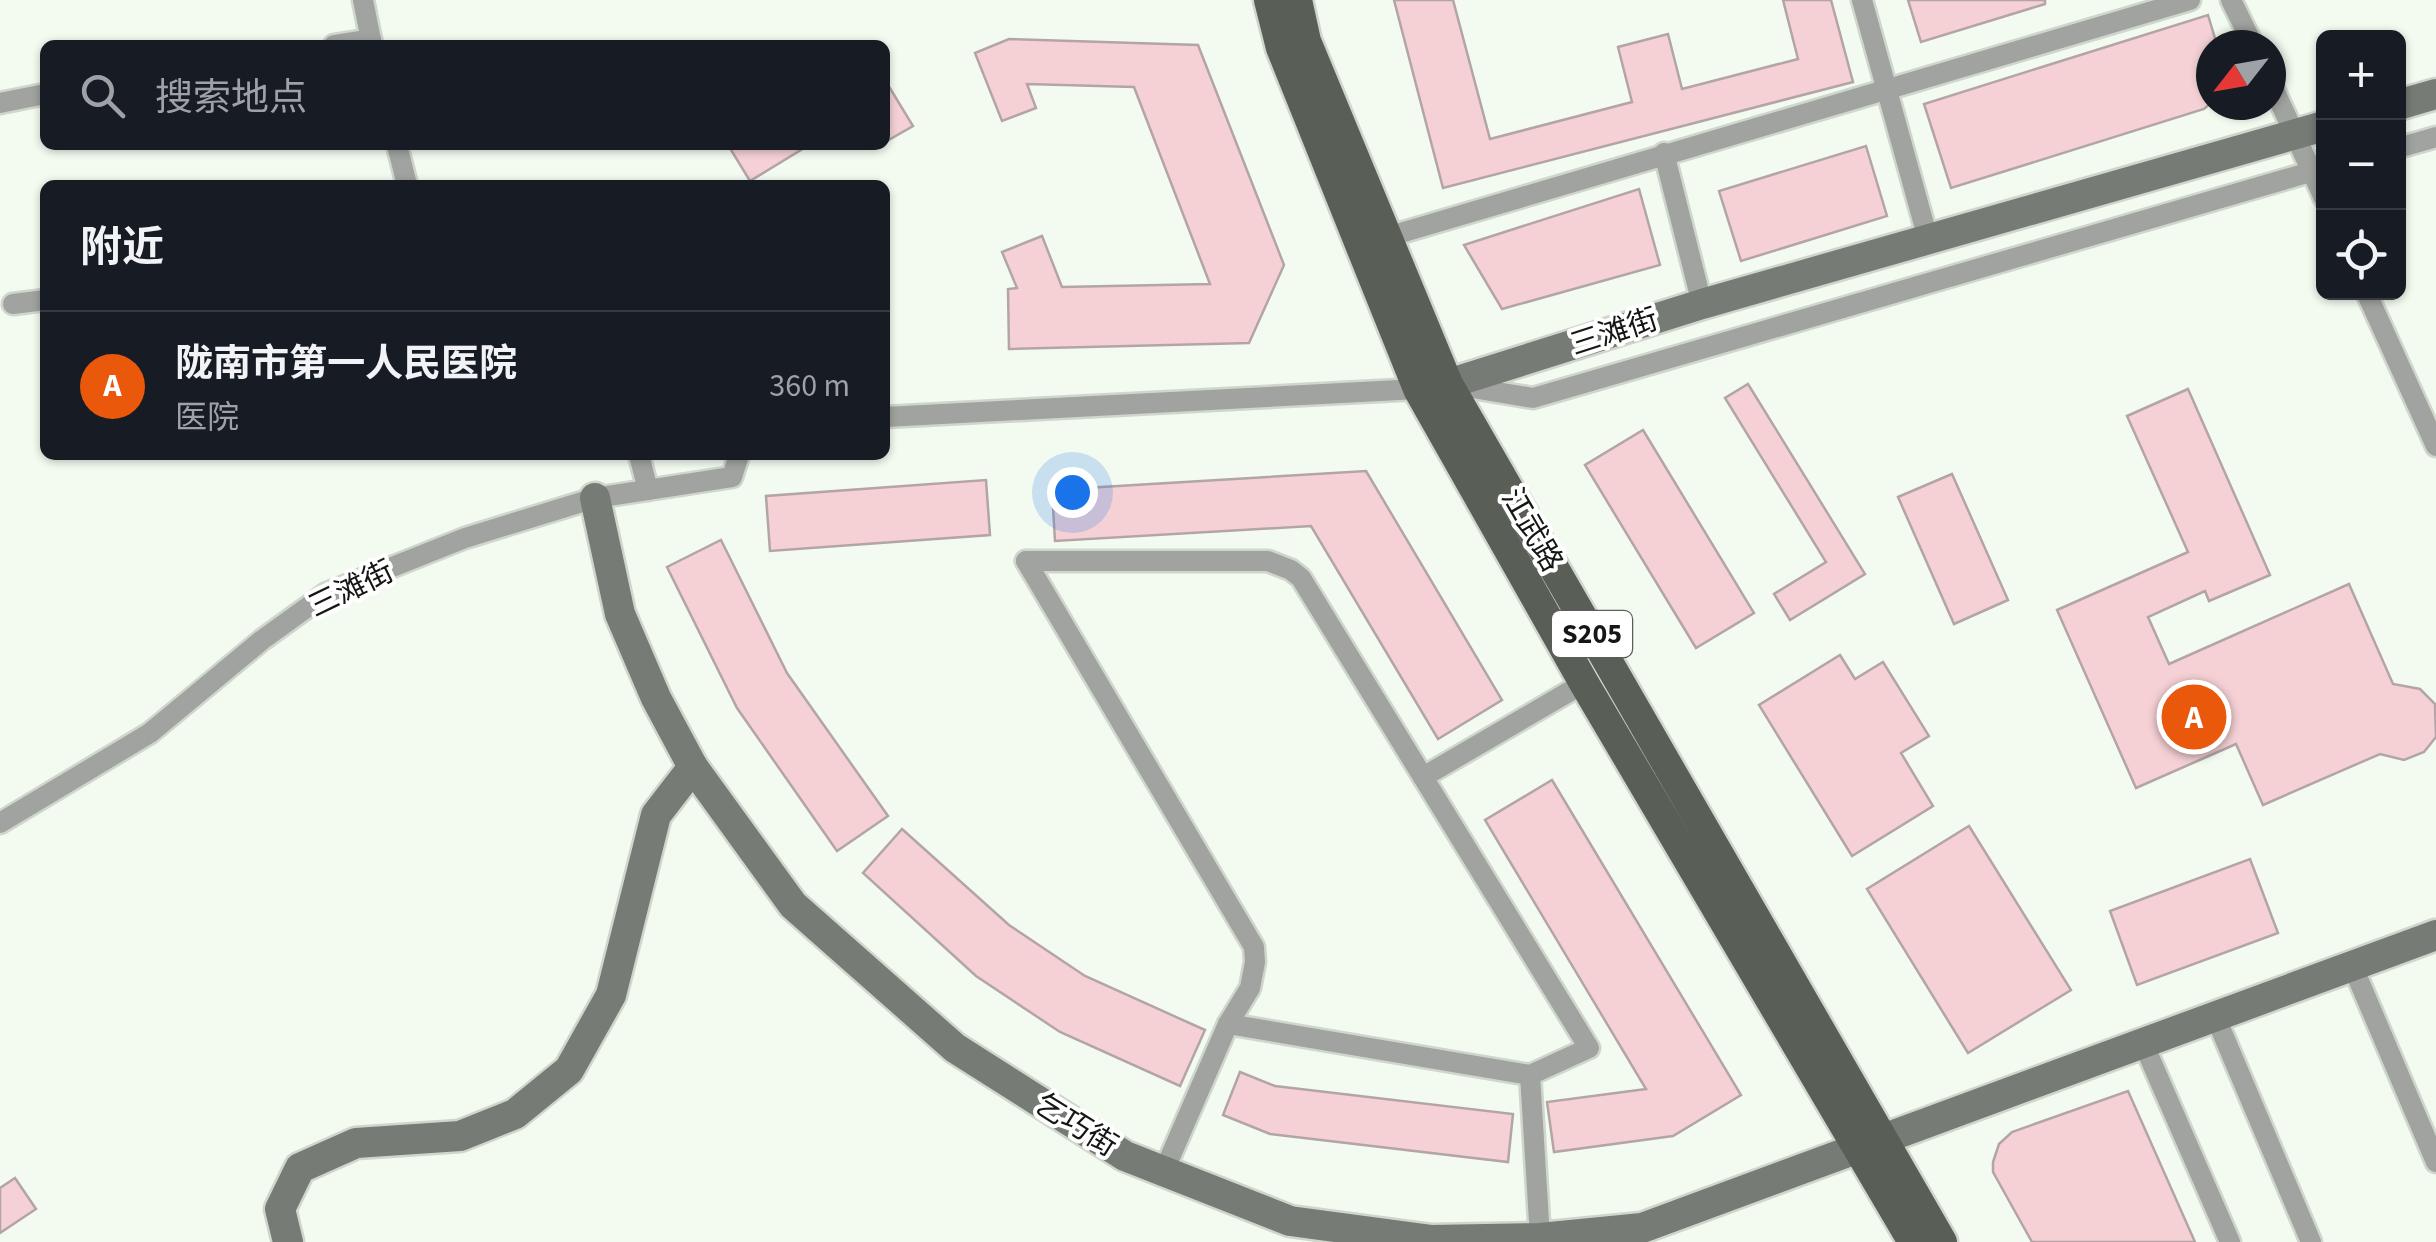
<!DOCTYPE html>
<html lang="zh">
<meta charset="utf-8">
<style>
body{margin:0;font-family:"Source Sans 3","Noto Sans SC",sans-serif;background:#242831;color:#f1f3f6}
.controls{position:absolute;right:30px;top:30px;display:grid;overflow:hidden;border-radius:15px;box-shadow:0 2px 8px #0004}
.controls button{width:90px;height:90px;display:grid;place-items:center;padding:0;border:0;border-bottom:2px solid #363941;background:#171b24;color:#f1f3f6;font:50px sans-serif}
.compass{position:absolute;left:2196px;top:30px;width:90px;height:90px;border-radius:50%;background:#171b24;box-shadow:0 2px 8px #0004;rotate:239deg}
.you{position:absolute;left:1072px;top:492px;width:35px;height:35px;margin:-25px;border:8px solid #fff;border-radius:50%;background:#1a73e8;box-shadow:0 0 0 15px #1a73e833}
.badge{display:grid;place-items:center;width:65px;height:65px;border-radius:50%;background:#ea580c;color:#fff;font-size:32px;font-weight:700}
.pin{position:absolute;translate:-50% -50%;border:5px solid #fff;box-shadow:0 2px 10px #0006}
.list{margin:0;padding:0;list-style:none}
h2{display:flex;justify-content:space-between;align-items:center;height:130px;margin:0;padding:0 40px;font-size:42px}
h2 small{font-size:32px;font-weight:400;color:#9ea1a6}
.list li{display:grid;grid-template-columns:65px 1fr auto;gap:30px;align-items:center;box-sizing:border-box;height:150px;padding:0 40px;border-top:2px solid #363941}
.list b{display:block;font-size:38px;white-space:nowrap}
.list p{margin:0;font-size:32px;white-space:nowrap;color:#9ea1a6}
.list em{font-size:32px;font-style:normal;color:#9ea1a6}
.icon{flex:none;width:55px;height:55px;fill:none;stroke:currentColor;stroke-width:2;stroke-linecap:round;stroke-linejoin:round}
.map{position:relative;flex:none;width:2436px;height:1242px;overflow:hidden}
.search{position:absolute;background:#171b24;box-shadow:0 2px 8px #0004;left:40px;top:40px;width:850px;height:110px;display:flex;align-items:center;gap:25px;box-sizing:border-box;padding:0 35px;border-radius:15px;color:#9ea1a6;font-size:38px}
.panel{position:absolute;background:#171b24;box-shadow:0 2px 8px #0004;left:40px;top:180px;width:850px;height:280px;border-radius:15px}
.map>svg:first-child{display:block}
</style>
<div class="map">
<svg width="2436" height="1242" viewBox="0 0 2436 1242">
<rect width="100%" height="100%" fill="#f3fbf0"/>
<g fill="#f5d1d5" stroke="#b3a5a6" stroke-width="2.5">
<path d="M1394,0H1453L1490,139L1632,102L1618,47L1668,34L1682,89L1798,59L1783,0H1831L1853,82L1443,188Z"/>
<path d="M1908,0H2045V4L1921,42Z"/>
<path d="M2208,15L2217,45H2211V103L2204,109L1951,188L1924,104Z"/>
<path d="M1009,39L1198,45L1284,265L1249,343L1009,349L1008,289L1017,288L1002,252L1042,236L1062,287L1210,284L1134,87L1027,84L1036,108L1002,121L975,53Z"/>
<path d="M885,80L913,126L885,142Z"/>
<path d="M728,145H809L750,181Z"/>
<path d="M1866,146L1887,216L1741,261L1719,191Z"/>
<path d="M1639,189L1660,265L1502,309L1464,245Z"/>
<path d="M1748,384L1865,574L1790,620L1774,594L1826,562L1725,398Z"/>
<path d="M2188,389L2270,575L2209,601L2205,591L2148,617L2169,664L2349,584L2393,684L2420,689L2435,704L2436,737L2424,752L2404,760L2380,754L2263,805L2236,744L2136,788L2057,610L2188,552L2127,416Z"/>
<path d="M1643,430L1754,613L1696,648L1585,465Z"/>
<path d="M1366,471L1502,700L1438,739L1311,526L1055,541L1052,490Z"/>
<path d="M1952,474L2008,600L1954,624L1898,497Z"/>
<path d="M986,480L990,535L770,551L766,496Z"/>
<path d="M721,540L787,673L888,816L837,851L737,708L667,567Z"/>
<path d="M1840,655L1855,679L1883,662L1929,736L1901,753L1933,806L1852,856L1759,705Z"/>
<path d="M1552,780L1741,1095L1673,1136L1554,1152L1547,1102L1646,1089L1485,820Z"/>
<path d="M1969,826L2071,990L1968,1053L1867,889Z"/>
<path d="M902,829L1009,925L1085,976L1205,1030L1180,1086L1060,1032L976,976L863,873Z"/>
<path d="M2250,859L2278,933L2137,985L2110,911Z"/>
<path d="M1240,1072L1275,1086L1513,1114L1508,1162L1270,1134L1223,1115Z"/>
<path d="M2128,1091L2195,1242H2032L1993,1172V1162L1999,1144L2012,1132Z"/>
<path d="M15,1178L36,1209L0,1233V1188Z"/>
</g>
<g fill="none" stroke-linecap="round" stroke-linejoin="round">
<defs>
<g id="street">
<path d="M363,0L372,45"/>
<path d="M1862,0L1928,239"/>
<path d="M2231,0L2253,45"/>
<path d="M334,45L371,39"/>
<path d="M2271,83L2324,198"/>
<path d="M0,103L45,94"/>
<path d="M397,145L407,185"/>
<path d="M2398,148L2436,137"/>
<path d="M1664,153L1702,304"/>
<path d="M1387,237L2190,0"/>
<path d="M2366,292L2436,446"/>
<path d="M13,304L45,300"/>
<path d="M1455,385L1533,398L2324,168"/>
<path d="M885,417L1418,389"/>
<path d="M639,455L648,490"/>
<path d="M1026,561H1268L1291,570L1301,578L1589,1048L1530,1075L1228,1024"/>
<path d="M1026,561L1254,947L1255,962L1250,988L1228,1024L1164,1171"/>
<path d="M1423,777L1584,683"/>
<path d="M0,823L150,733L262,640L327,593L465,538L595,498L732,477L739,455"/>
<path d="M2353,967L2436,1162"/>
<path d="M2216,1018L2311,1242"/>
<path d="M2144,1045L2230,1242"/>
<path d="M1530,1075L1540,1238"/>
</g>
<g id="secondary">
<path d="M2398,105L2436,94"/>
<path d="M1424,388L1448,384L1702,304L2324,126"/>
<path d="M595,498L620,614L656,698L693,767L793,905L955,1048L1125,1156L1290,1221L1432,1240L1540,1238L1642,1228L2436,935"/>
<path d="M288,1242L280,1209L300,1168L356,1143L460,1136L515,1114L569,1070L611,995L656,815L693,767"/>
</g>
<g id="primary">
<path d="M1269,0L1281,48L1418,389L1584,683L1913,1242"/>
<path d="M1297,0L1306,41L1448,384L1942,1242"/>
</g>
</defs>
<use href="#street" stroke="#cfd7cd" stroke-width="25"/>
<use href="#secondary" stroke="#cfd7cd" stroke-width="35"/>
<use href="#primary" stroke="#cfd7cd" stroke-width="35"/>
<use href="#street" stroke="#a0a39f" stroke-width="20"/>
<use href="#secondary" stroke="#767b75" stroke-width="30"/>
<use href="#primary" stroke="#595f57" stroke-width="30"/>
</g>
<g text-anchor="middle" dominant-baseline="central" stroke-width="8" stroke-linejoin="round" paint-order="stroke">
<rect fill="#fff" stroke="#5a5d5a" stroke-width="2.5" x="1552" y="611" width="80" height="46" rx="8"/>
<g font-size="28" font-weight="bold" fill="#141713">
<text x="1592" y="634">S205</text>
</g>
<g font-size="30" fill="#141713" stroke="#fff">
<text transform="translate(1614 332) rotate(-18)">三滩街</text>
<text transform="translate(1532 530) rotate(60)">江武路</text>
<text transform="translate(351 589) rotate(-26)">三滩街</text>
<text transform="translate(1076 1125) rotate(32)">乞巧街</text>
</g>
</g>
</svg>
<div class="controls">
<button>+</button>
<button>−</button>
<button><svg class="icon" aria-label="locate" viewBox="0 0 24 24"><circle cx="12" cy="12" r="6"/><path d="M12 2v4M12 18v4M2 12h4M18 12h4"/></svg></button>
</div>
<svg class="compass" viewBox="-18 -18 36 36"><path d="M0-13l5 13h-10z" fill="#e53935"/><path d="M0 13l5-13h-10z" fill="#9ea1a6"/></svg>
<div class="you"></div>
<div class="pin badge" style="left:2194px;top:717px">A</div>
<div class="search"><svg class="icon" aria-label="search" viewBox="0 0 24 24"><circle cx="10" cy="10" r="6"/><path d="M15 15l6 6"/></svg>搜索地点</div>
<section class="panel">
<h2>附近<small></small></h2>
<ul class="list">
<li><span class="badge">A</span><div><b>陇南市第一人民医院</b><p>医院</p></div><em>360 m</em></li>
</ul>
</section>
</div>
